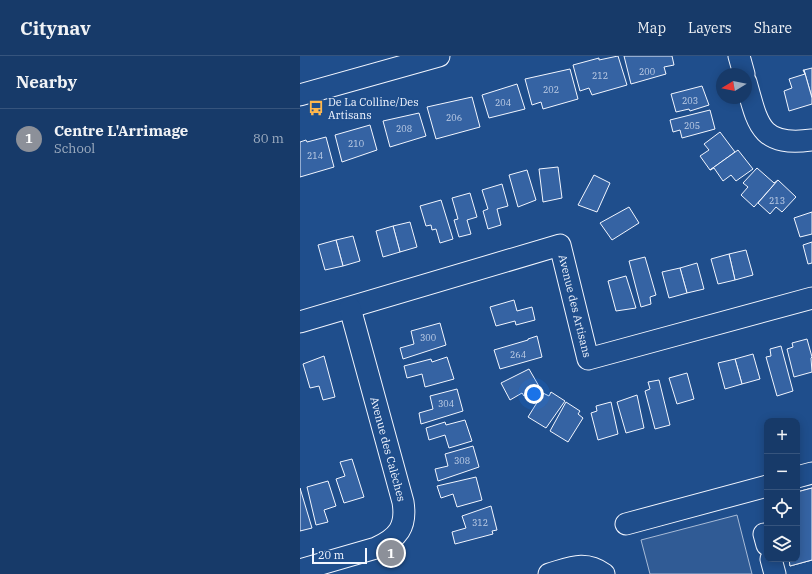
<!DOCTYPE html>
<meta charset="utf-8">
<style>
body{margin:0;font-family:"IBM Plex Serif",serif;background:#244571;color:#f1f3f6}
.controls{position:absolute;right:12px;bottom:12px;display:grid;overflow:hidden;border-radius:8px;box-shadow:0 2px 10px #0003}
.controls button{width:36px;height:36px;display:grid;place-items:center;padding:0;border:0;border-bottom:1px solid #36547d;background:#173a69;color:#f1f3f6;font:20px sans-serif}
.compass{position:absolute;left:416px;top:12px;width:36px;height:36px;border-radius:50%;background:#173a69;box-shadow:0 2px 10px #0003;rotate:260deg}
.scale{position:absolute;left:12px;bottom:10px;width:55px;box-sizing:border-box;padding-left:4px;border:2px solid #f2f6ff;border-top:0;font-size:11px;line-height:14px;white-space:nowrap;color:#f2f6ff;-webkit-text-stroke:3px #1f4e8c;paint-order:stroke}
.you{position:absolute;left:234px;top:338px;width:14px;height:14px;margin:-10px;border:3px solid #fff;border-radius:50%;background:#1a73e8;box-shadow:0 0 0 6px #1a73e833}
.badge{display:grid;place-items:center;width:26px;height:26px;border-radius:50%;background:#8c9099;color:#fff;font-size:13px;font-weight:700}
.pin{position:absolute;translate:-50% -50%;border:2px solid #fff;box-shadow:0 1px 4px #0006}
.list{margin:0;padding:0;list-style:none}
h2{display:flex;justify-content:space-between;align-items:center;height:52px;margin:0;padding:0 16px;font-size:17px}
h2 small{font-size:13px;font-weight:400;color:#9eadc0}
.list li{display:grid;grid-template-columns:26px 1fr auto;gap:12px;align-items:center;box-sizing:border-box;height:60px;padding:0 16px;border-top:1px solid #36547d}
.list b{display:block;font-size:15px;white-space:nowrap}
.list p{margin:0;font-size:13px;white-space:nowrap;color:#9eadc0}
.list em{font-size:13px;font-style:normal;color:#9eadc0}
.icon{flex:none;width:22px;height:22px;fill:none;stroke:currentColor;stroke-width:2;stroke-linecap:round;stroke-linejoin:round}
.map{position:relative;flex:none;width:512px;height:518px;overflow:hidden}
header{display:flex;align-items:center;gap:24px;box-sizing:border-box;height:56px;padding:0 20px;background:#173a69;border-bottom:1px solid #36547d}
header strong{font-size:19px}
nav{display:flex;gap:22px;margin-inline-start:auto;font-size:14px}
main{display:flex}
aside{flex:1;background:#173a69}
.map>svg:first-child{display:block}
</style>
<header>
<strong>Citynav</strong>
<nav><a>Map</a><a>Layers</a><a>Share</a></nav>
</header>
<main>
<aside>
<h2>Nearby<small></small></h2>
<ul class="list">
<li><span class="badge">1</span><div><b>Centre L'Arrimage</b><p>School</p></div><em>80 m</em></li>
</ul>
</aside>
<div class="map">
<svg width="512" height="518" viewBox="0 0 512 518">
<rect width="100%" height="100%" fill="#1f4e8c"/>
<path fill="#305b95" stroke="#a8bbd7" d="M437,459L452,518H350L341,484Z"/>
<g fill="#3563a3" stroke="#f2f6ff">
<path d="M318,0L327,29L292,39L289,32L280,35L273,9L299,2V4Z"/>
<path d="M324,0H372L374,9L364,11L366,18L331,28Z"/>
<path d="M512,12V42L504,14Z"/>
<path d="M270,13L278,43L243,53L241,46L232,49L225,23Z"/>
<path d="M503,14H504L512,42V48L489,55L484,35L492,32L489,23L505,18Z"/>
<path d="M217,28L225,53L189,62L182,39Z"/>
<path d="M402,30L409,49L390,55L389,53L376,56L371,38Z"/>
<path d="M172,41L180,71L136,83L127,51Z"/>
<path d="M410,54L415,73L382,82L380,74L373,76L370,64Z"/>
<path d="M119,57L126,80L90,91L83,65Z"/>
<path d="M70,69L77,94L42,106L35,79Z"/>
<path d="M420,76L435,96L410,114L400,100L409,94L404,88Z"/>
<path d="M26,81L34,111L0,121V86L6,84L7,86Z"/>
<path d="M438,94L453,113L436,125L431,119L423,125L414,112L410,114Z"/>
<path d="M258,111L262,142L243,146L239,113Z"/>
<path d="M457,112L474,127L478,124L454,151L441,139L448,131L443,127Z"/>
<path d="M227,114L236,144L218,151L209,119Z"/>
<path d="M294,119L310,127L297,156L278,149Z"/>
<path d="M478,124L496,141L482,156L476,151L470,158L458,147Z"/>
<path d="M202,128L208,150L197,153L201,169L188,173L183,155L188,153L182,134Z"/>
<path d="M170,137L177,161L167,164L171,178L159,181L154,164L158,163L152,142Z"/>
<path d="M141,144L153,183L140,187L136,173L132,174L131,169L126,170L120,150Z"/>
<path d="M329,151L339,167L312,184L300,167Z"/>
<path d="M512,156V178L500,181L494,162Z"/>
<path d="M110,166L117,191L100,196L93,170Z"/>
<path d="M93,170L100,196L83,201L76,175Z"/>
<path d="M53,180L60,205L43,210L36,184Z"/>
<path d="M36,184L43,210L25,214L18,189Z"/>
<path d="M512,186V207L508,208L503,189Z"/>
<path d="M446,194L453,219L435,224L429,198Z"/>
<path d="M429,198L435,224L418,228L411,203Z"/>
<path d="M345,201L356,239L350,241L351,248L341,251L329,205Z"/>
<path d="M397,207L404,233L387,237L380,212Z"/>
<path d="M380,212L387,237L369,242L362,216Z"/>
<path d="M326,220L336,252L316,255L308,225Z"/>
<path d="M214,244L217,255L232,251L235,264L216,269L215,265L196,270L190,251Z"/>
<path d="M140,267L146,289L103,303L100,292L114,288L111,275Z"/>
<path d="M237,280L242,301L200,313L194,294L228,284V283Z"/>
<path d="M507,283L512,301L511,302L512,316L494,321L487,293L493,291L492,287Z"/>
<path d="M481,290L493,335L477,340L466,301L471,300L470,293Z"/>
<path d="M453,298L460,323L442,328L435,303Z"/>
<path d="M24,300L35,341L23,344L19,330L10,332L3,308Z"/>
<path d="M147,301L154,323L125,331L122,318L107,322L104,310L131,303L132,306Z"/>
<path d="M435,303L442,328L425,333L418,307Z"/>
<path d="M229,313L240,332L224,340L222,337L210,344L201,327Z"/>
<path d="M387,317L394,343L377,348L369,322Z"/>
<path d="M359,324L370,369L355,373L345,335L350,333L348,326Z"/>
<path d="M157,333L163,355L121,368L119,357L133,353L130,340Z"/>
<path d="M251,336L265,345L246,372L228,361L243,337L249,340Z"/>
<path d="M337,339L344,372L326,377L317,346Z"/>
<path d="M266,346L280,355L278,358L283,362L268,386L250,375Z"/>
<path d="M311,346L318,378L298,384L291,357L297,355L296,350Z"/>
<path d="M165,364L172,385L149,392L145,379L129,384L126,372L145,366L146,369Z"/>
<path d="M173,390L179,411L138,425L135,413L148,410L145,398Z"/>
<path d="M52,403L64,441L44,447L36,423L45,420L40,406Z"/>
<path d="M176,421L182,444L157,451L153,438L141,442L137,430Z"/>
<path d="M28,425L36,450L24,454L28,466L16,469L7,431Z"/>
<path d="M0,432L12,472L0,475Z"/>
<path d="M512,432V504L490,510L489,503H497V436Z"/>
<path d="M512,432V504L490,510L489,503H497V436Z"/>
<path d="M191,450L197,474L192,475L193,478L155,488L152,476L166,472L162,460Z"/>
</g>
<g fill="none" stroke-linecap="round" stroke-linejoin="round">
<defs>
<g id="minor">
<path d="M439,0L444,18"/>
<path d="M446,26C458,69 460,91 512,84"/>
<path d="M0,39L139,0"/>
<path id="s1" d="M0,266L260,189L288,303L512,242"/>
<path d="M497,421L512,417"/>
<path d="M326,468L467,430"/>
<path d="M464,478L467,489"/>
<path d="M471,503L475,518"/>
<path d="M0,514L76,492C98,482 107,471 103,446L50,252"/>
<path d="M249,518C270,512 285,504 304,518"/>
</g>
</defs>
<use href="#minor" stroke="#f2f6ff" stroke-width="23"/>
<use href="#minor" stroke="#1f4e8c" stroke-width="21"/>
</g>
<defs>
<symbol id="bus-bare" viewBox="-9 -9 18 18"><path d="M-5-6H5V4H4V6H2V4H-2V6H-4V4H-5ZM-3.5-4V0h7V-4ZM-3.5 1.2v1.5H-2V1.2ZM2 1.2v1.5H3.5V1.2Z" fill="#ffb74d" stroke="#1f4e8c" stroke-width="2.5" paint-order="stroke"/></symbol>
</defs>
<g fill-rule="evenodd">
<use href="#bus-bare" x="5" y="41" width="22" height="22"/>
</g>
<g text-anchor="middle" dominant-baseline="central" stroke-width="3" stroke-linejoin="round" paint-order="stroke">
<g font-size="9" fill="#c3d1e8">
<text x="347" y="15">200</text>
<text x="300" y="19">212</text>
<text x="251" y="33">202</text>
<text x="390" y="44">203</text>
<text x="203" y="46">204</text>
<text x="154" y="61">206</text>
<text x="392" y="69">205</text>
<text x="104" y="72">208</text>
<text x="56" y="87">210</text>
<text x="15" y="99">214</text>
<text x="477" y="144">213</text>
<text x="128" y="281">300</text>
<text x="218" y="298">264</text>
<text x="146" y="347">304</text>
<text x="162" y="404">308</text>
<text x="180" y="466">312</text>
</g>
<g font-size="11" fill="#f2f6ff" stroke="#1f4e8c" text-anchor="start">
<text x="28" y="46">De La Colline/Des<tspan x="28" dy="13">Artisans</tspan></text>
</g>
<g font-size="11" fill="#f2f6ff" stroke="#1f4e8c">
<text stroke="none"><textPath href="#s1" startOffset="334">Avenue des Artisans</textPath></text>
<text transform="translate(88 393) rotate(75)">Avenue des Calèches</text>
</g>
</g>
</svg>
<div class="controls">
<button>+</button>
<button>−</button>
<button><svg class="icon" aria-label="locate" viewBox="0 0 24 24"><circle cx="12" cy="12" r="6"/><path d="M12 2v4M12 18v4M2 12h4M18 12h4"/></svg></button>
<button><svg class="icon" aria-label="layers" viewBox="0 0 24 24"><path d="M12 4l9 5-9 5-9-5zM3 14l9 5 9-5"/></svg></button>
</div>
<svg class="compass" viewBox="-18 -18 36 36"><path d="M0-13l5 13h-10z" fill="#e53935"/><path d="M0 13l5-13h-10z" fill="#9eadc0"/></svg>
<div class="scale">20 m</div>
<div class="you"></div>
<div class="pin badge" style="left:91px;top:497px">1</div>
</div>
</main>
